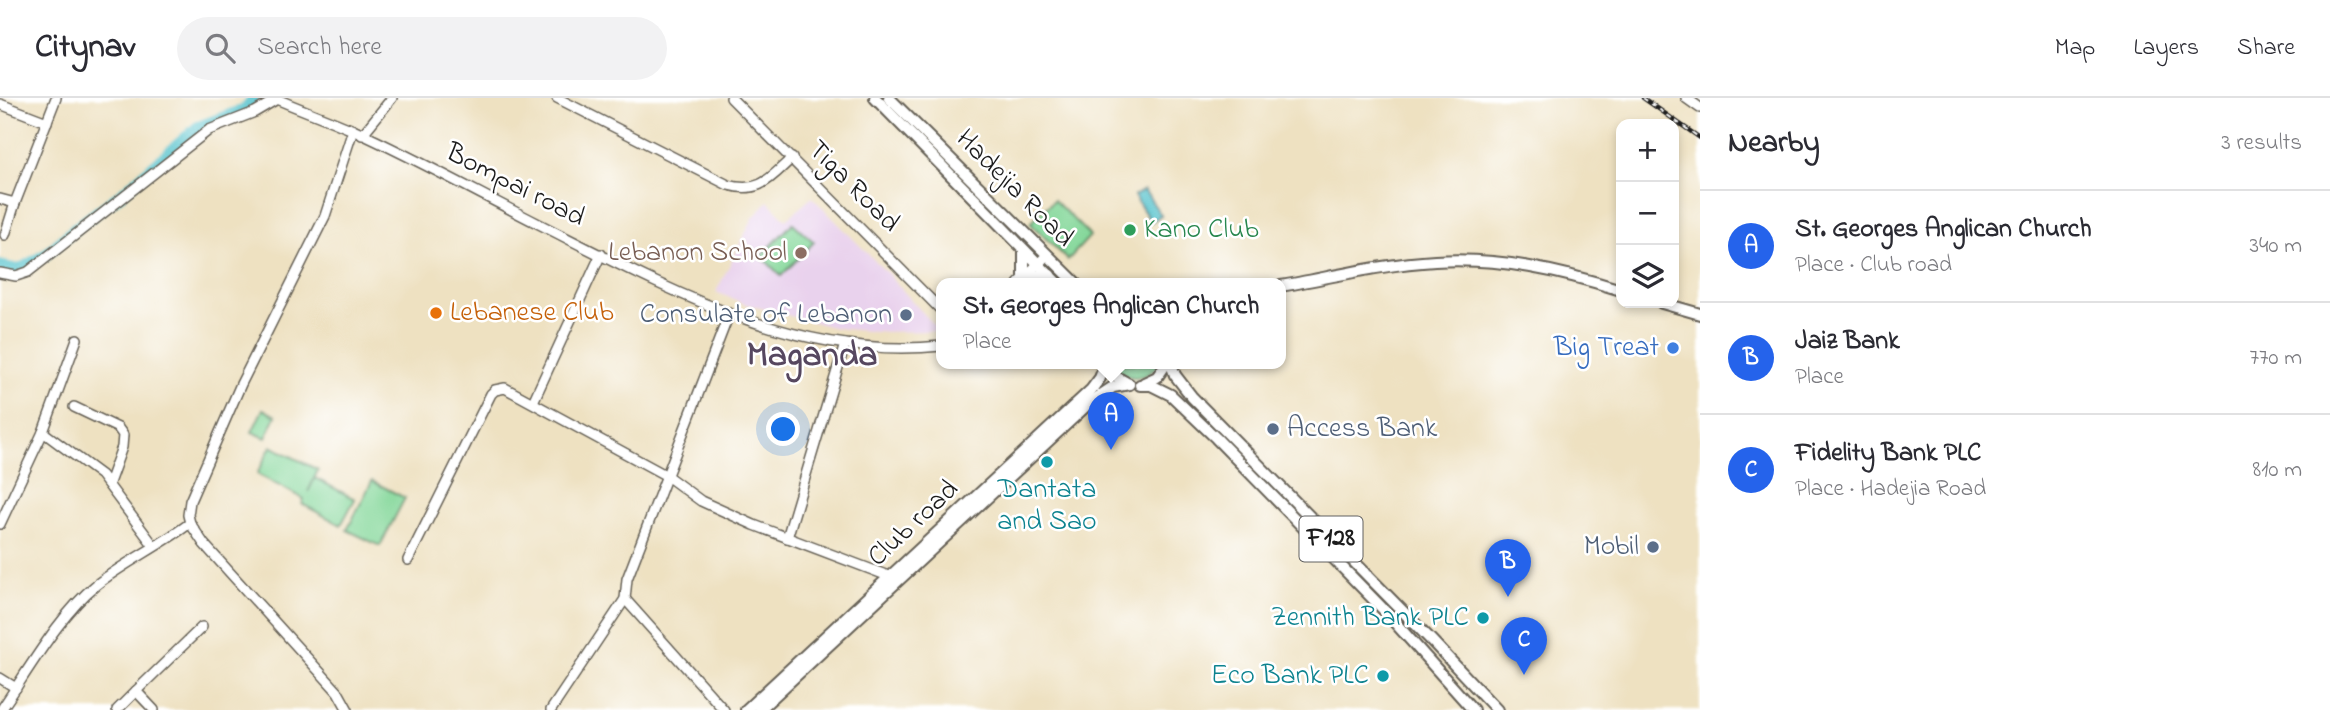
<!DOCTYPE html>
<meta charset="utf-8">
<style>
body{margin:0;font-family:"Indie Flower",sans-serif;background:#f2f2f3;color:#2b2b33}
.controls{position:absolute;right:21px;top:21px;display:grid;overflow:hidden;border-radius:14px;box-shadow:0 4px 10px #0003}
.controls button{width:63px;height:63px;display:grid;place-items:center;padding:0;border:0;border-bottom:2px solid #e1e1e2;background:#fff;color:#2b2b33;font:35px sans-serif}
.you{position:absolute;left:784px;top:332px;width:24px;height:24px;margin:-18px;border:5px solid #fff;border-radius:50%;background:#1a73e8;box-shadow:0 0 0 10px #1a73e833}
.badge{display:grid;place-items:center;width:46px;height:46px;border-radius:50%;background:#2563eb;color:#fff;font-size:23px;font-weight:700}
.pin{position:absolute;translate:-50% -58px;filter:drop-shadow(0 2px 4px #0008)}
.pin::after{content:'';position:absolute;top:37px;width:24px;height:21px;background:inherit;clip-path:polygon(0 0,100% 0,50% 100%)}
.popup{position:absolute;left:936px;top:180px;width:350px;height:91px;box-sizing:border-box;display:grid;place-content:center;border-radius:14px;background:#fff;filter:drop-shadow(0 2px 5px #0005);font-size:23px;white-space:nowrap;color:#7c7c81}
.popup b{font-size:26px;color:#2b2b33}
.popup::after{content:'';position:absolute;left:50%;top:100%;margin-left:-14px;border:14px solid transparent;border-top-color:#fff}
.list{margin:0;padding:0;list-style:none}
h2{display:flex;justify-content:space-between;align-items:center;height:91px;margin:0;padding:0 28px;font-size:30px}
h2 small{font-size:23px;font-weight:400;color:#7c7c81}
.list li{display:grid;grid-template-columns:46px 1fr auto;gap:21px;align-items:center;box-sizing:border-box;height:112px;padding:0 28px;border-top:2px solid #e1e1e2}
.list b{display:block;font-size:26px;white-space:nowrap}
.list p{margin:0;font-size:23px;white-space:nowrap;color:#7c7c81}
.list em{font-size:23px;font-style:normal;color:#7c7c81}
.icon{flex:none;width:38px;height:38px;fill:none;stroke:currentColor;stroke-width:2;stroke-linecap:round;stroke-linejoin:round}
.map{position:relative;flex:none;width:1700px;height:612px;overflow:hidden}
header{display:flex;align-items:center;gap:42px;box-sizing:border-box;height:98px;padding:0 35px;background:#fff;border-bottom:2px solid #e1e1e2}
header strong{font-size:33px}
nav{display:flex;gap:38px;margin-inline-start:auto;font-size:24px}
.search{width:490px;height:63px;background:#f2f2f3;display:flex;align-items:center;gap:18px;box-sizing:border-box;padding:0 24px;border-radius:38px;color:#7c7c81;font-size:26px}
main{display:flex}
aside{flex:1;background:#fff}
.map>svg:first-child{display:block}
</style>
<header>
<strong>Citynav</strong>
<div class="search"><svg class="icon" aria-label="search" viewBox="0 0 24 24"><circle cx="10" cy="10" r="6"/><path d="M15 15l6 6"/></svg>Search here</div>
<nav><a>Map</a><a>Layers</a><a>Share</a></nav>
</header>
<main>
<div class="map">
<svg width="1700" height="612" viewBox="0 0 1700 612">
<rect width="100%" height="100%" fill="#fff"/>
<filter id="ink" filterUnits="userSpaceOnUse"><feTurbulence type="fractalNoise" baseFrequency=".0143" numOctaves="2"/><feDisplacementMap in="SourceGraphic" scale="14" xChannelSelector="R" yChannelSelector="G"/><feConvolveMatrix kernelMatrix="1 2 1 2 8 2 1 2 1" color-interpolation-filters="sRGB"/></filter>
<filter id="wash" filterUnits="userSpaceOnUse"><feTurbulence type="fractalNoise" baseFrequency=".00686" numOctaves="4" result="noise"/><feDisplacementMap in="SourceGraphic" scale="28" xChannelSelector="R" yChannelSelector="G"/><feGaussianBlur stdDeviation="1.57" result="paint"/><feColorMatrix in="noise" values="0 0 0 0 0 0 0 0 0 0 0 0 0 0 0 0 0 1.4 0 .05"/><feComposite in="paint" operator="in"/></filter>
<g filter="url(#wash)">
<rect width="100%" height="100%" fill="#eee1c1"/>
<path fill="#e9d2ed" d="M812,99L889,177L939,233L874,234L836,230L745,206L716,194L753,120L768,103L786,122Z"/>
<g fill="#83d799" stroke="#507a5a" stroke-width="2">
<path d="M1054,102L1090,138L1068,162L1030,125Z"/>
<path d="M793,125L814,144L781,178L761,158Z"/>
<path d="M1112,266H1159C1146,283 1125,284 1112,266Z"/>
<path d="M263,311L276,318L266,340L252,334Z"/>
<path d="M271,348L318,372L308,394L315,380L355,401L341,427L302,406L304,401L257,376Z"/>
<path d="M372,383L405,400L380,448L347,432Z"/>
</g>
<path fill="#54c2cc" stroke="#386f74" stroke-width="2" d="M1144,92L1161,117L1151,124L1134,98Z"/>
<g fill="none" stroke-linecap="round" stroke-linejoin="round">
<path stroke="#54c2cc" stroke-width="12" d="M0,168L19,172L45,157L77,129L120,97L198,29L245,11L254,0"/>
</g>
</g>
<g filter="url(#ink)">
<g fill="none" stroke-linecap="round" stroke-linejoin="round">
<defs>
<g id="minor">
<path d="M274,0C300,11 327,21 353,32C415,60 476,94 537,125C662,188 796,264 941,248"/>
<path d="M557,0L728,87C760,96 770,80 792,60"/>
<path d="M731,0L941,212"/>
<path d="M1686,0L1700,10"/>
<path d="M0,6L47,24"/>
<path d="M362,37L392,0"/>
<path d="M0,101L15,105"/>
<path d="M5,137L15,105L56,0"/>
<path d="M0,175L16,178L28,174L209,32L255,14L277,1"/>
<path d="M1018,186L1047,157"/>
<path d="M533,304L601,156"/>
<path d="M74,309L118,330L123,337L122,349L109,385"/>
<path d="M43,334L101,377L154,448"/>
<path d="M0,426L43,334L77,241"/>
<path d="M787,440L845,246"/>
<path d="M408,462L491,296L495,292L505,290L667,378L701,403L754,427L891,479"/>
<path d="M625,501L724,612"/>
<path d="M0,580L16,590"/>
<path d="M1,612C28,573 60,516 96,487C125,464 160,448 190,425"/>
<path d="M117,612L136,593"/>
<path d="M154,612L136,593L202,529"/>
<path d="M348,612L338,594L204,446L190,425L188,417L190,403L241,286L325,118L353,32"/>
<path d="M551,612L625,501L627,481L729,216"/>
</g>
<g id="major">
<path d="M875,0L1058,186"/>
<path d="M889,0L1077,186"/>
<path d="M1024,152V179L1050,177"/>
<path d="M1281,188C1332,179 1383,166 1435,163C1499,159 1561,173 1621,192"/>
<path d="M1662,205L1700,216"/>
<path d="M1104,266L1111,276L1129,286"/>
<path d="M1171,266L1175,277L1192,299L1432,543L1497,612"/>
<path d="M1144,285L1157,279L1166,266"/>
<path d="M1140,287H1151L1171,297L1216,340L1382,510L1473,612"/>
<path d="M746,612L1091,292L1100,280L1105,267"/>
<path d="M759,612L1088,306L1113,289L1129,286"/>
</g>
</defs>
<use href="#minor" stroke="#666156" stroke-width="12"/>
<use href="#major" stroke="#666156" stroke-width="14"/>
<use href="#minor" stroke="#fff" stroke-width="9"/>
<use href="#major" stroke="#fff" stroke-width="10"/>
<defs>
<path id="rail" d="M1643,0L1700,40"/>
</defs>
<use href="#rail" stroke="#1c1c1c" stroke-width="4.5"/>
<use href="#rail" stroke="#fff" stroke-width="2" stroke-dasharray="5" stroke-linecap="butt"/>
</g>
</g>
<circle fill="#2e9e5b" stroke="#fff" stroke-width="2.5" cx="1130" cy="132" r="7"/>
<circle fill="#8d6e63" stroke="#fff" stroke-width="2.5" cx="801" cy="155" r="7"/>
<circle fill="#e8710a" stroke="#fff" stroke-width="2.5" cx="436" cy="215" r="7"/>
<g fill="#5c6f8a" stroke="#fff" stroke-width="2.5">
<circle cx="906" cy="217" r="7"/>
<circle cx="1273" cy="331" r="7"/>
<circle cx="1653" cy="449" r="7"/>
</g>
<circle fill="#3f7fe0" stroke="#fff" stroke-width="2.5" cx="1673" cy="250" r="7"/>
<g fill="#0f9aa8" stroke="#fff" stroke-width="2.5">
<circle cx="1047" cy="364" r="7"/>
<circle cx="1483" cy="520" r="7"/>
<circle cx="1383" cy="578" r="7"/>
</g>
<g text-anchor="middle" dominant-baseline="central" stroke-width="5" stroke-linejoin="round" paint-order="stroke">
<rect fill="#fff" stroke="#606060" stroke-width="2" x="1299.5" y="418.5" width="63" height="45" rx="5"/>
<g font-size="26" font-weight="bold" fill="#1c1c1c">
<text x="1331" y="441">F128</text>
</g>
<g font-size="28" fill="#1c1c1c" stroke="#fff">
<text transform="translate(515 88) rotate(27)">Bompai road</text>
<text transform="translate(853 89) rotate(45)">Tiga Road</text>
<text transform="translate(1014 91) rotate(45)">Hadejia Road</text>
<text transform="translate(914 426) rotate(-43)">Club road</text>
</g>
<g font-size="28" fill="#27864d" stroke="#fff" text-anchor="start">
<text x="1144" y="132">Kano Club</text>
</g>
<g font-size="28" fill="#785e54" stroke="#fff" text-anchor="end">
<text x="787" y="155">Lebanon School</text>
</g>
<g font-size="28" fill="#c56008" stroke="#fff" text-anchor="start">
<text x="450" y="215">Lebanese Club</text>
</g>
<g font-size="28" fill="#4e5e75" stroke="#fff" text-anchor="end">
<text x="892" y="217">Consulate of Lebanon</text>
<text x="1287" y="331" text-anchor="start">Access Bank</text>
<text x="1639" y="449">Mobil</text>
</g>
<g font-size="28" fill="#366cbe" stroke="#fff" text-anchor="end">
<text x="1659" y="250">Big Treat</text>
</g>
<g font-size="28" fill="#0d838f" stroke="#fff" text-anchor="end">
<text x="1047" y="392" text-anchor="middle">Dantata<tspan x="1047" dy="32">and Sao</tspan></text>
<text x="1469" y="520">Zennith Bank PLC</text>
<text x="1369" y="578">Eco Bank PLC</text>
</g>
<g font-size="35" font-weight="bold" fill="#56475f" stroke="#fff">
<text x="812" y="258">Maganda</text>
</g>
</g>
</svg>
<div class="controls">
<button>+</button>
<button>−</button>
<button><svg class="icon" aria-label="layers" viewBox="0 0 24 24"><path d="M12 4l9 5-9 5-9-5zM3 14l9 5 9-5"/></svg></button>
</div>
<div class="you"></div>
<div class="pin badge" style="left:1111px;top:352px">A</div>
<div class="popup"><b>St. Georges Anglican Church</b>Place</div>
<div class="pin badge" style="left:1508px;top:499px">B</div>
<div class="pin badge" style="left:1524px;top:577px">C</div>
</div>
<aside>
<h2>Nearby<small>3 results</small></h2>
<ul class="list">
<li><span class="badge">A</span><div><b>St. Georges Anglican Church</b><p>Place · Club road</p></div><em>340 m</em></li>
<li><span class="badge">B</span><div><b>Jaiz Bank</b><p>Place</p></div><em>770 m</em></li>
<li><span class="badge">C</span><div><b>Fidelity Bank PLC</b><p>Place · Hadejia Road</p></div><em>810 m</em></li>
</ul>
</aside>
</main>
